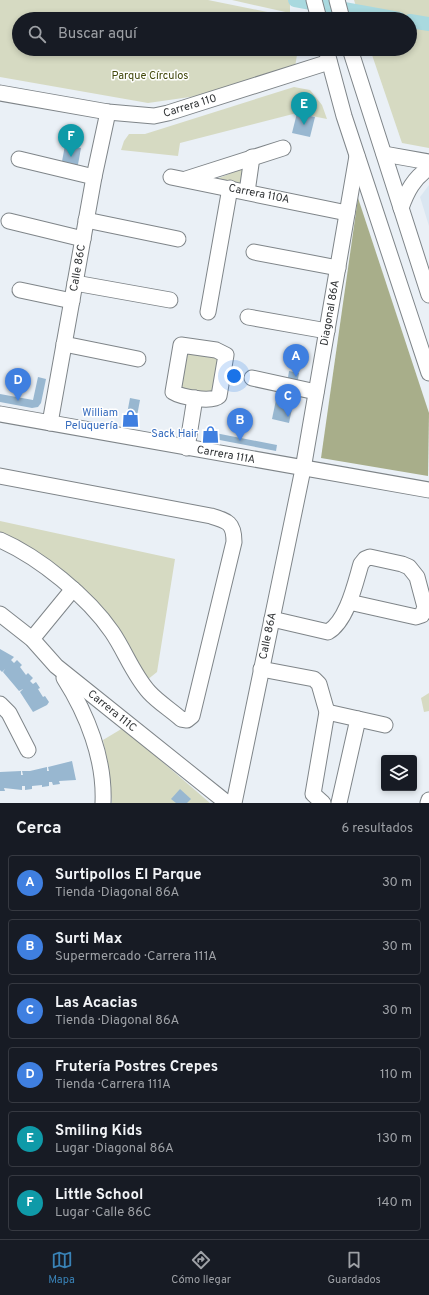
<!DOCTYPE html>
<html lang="es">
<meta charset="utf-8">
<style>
body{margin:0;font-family:Overpass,sans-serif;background:#20242c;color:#f1f3f6}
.controls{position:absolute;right:12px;bottom:12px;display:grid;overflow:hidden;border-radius:4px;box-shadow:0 2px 6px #0003}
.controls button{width:36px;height:36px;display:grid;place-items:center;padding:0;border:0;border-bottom:1px solid #363941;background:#171b24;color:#f1f3f6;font:20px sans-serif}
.you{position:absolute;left:234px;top:376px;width:14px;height:14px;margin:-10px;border:3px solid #fff;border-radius:50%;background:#1a73e8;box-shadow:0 0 0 6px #1a73e833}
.badge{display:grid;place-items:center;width:26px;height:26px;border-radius:50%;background:#3982b6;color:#fff;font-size:13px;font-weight:700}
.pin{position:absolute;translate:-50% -33px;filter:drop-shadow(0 1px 2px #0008)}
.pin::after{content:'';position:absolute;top:21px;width:14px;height:12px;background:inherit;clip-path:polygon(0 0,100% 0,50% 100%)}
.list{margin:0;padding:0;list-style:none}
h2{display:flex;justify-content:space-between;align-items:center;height:52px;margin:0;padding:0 16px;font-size:17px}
h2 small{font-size:13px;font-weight:400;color:#9ea1a6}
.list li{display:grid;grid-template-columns:26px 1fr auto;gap:12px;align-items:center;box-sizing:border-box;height:56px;margin:0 8px 8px;padding:0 8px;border:1px solid #363941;border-radius:4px}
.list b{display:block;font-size:15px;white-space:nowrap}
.list p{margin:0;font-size:13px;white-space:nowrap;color:#9ea1a6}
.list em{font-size:13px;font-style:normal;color:#9ea1a6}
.icon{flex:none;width:22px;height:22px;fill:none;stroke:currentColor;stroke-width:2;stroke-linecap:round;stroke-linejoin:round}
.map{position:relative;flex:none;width:429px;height:803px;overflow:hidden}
.search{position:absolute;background:#171b24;box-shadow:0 2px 6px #0003;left:12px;right:12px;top:12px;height:44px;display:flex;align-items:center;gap:10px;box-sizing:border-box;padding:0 14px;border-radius:22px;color:#9ea1a6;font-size:15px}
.sheet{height:436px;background:#171b24}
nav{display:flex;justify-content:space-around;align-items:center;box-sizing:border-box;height:56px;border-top:1px solid #363941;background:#171b24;font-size:11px;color:#9ea1a6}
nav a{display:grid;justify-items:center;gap:2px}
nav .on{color:#3982b6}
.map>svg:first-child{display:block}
</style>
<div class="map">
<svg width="429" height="803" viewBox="0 0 429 803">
<rect width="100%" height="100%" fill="#eaf0f6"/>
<path fill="#dae6f1" d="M429,185V226L420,197Z"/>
<g fill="#d6dac2">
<path d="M0,0H208L302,19H19V49H298L295,67L204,95L148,103L0,77Z"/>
<path d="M232,0H290V13Z"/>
<path d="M354,0H429V148L402,143L370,49H410V19H360Z"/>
<path d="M294,87L310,90L322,105L327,119L297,113L180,143L178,156L121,150L124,141L129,134H145Z"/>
<path d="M244,168L241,186L214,180Z"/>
<path d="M183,345L220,354L212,398L175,391Z"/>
<path d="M0,521L175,559L157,672L147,680L118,633L0,538Z"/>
<path d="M429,693V711L424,712L421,698Z"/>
<path d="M123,728L210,803H112L108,764L103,740Z"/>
</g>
<path fill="#a8ae8a" d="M358,198L429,413L428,476L321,458Z"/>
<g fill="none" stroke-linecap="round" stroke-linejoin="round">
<g stroke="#a9d9df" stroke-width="14">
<path d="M295,0L399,19"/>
<path d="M410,21L429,24"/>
</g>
</g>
<g fill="#98b7d0">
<path d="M297,113L315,117L310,137L292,133Z"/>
<path d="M65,145L81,148L77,170L61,167Z"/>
<path d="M289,371L299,373L297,386L287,384Z"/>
<path d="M38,377L46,379L41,403L38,407L32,408L0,402V394L33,400Z"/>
<path d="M277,395L294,399L289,423L272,419Z"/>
<path d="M130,398L140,400L135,427L125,425Z"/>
<path d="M205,431L277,445L276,451L204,437Z"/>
<path d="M0,649L14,657L11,660L14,663L17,660L22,665L20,667L26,675L28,673L33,678L30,681L33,684L36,682L40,688L38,689L43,697L45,696L49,702L47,705L33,712L20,692L23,689L19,691L14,685L3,672L5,669L2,672L0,670Z"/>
<path d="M72,761L76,780L59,781L60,784L53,785L52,782H49V786L42,787V785L32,786V789L25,790V786H22V790L4,788L5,791H0V772L21,771V775H23L22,771H30L47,767V771H49L48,767Z"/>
<path d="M180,789L191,799L187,803H176L171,799Z"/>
</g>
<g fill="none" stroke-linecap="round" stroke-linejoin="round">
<defs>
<g id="minor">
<path d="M314,0L319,19"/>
<path d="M337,0L342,19"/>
<path d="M326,49L344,116L429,373"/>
<path d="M350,49L429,295"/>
<path d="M0,93L108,112L154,116L168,113L329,62"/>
<path d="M384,154L429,162"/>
<path d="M19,159L94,177"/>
<path d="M171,177L347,213"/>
<path d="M186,179L283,148"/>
<path d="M247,192L252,157"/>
<path d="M401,208C407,191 414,178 429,168"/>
<path d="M86,220L178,239"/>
<path d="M9,221L83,239"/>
<path d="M254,252L338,268"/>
<path d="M75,283L170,300"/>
<path d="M20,290L72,301"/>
<path d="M208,312L230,188"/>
<path d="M248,317L327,331"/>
<path d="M64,344L138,359"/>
<path d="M181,345L216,350L226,355L219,396C212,403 181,397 173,392Z"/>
<path d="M252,378L316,392"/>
<path d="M0,414L429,490"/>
<path d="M50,423L94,177L108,112"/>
<path d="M187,448L195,398"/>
<path d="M0,476L211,516C228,521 234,523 234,542L192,716L187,720L181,719C171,710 158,702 149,692C133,674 125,651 112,632C88,597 39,557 0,540"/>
<path d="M0,614L32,639L56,666L227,803"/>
<path d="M272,619L328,632C347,621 355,584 361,564L365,559L370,557L402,564L409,567L417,577L425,607L422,615L416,617L349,602"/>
<path d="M32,639L73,589"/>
<path d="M261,669L314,679L319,684L327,712L313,794L323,803"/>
<path d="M64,678C87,714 105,759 103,803"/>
<path d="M0,704L9,713L28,750"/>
<path d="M327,712L385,725"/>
<path d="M234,803L303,469L357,156"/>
<path d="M339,803L358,719"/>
<path d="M428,803L429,800"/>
</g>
</defs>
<use href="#minor" stroke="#7f8589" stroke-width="17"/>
<use href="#minor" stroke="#fff" stroke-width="15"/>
</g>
<defs>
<symbol id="shop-bare" viewBox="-9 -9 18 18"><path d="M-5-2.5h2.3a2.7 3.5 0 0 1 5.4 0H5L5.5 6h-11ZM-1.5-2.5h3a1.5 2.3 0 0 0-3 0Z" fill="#3f7fe0" stroke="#fff" stroke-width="2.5" paint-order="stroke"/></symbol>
</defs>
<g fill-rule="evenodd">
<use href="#shop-bare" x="118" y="406" width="25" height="25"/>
<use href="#shop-bare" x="198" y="422" width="25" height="25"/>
</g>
<g text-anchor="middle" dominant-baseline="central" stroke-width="3" stroke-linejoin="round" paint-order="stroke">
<g font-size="11" fill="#43490d" stroke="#fff">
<text x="150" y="76">Parque Círculos</text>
</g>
<g font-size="11" fill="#2f3234" stroke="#fff">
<text transform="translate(190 106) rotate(-17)">Carrera 110</text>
<text transform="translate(259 194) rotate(11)">Carrera 110A</text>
<text transform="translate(78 268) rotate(-80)">Calle 86C</text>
<text transform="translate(330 313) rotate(-80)">Diagonal 86A</text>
<text transform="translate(226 455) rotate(10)">Carrera 111A</text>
<text transform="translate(268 636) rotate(-78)">Calle 86A</text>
<text transform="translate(112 711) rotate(39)">Carrera 111C</text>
</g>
<g font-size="11" fill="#366cbe" stroke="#fff" text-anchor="end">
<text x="118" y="413">William<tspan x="118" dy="13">Peluquería</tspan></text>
<text x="198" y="434">Sack Hair</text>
</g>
</g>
</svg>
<div class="controls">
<button><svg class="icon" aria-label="layers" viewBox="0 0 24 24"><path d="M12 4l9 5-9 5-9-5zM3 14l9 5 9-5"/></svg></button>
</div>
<div class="you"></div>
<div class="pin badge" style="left:296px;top:377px;background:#3f7fe0">A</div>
<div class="pin badge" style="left:240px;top:441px;background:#3f7fe0">B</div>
<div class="pin badge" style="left:288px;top:417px;background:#3f7fe0">C</div>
<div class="pin badge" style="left:18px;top:401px;background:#3f7fe0">D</div>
<div class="pin badge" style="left:304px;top:125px;background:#0f9aa8">E</div>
<div class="pin badge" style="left:71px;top:157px;background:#0f9aa8">F</div>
<div class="search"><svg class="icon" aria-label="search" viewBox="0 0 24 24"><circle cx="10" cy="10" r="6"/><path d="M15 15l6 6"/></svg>Buscar aquí</div>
</div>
<section class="sheet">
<h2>Cerca<small>6 resultados</small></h2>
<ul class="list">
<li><span class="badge" style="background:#3f7fe0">A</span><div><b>Surtipollos El Parque</b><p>Tienda · Diagonal 86A</p></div><em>30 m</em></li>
<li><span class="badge" style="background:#3f7fe0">B</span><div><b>Surti Max</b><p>Supermercado · Carrera 111A</p></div><em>30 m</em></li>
<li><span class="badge" style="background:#3f7fe0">C</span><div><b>Las Acacias</b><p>Tienda · Diagonal 86A</p></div><em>30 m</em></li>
<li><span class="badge" style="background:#3f7fe0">D</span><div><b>Frutería Postres Crepes</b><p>Tienda · Carrera 111A</p></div><em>110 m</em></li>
<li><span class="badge" style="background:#0f9aa8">E</span><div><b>Smiling Kids</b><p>Lugar · Diagonal 86A</p></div><em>130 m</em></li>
<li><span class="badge" style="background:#0f9aa8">F</span><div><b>Little School</b><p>Lugar · Calle 86C</p></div><em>140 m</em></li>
</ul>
</section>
<nav>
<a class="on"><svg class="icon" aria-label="map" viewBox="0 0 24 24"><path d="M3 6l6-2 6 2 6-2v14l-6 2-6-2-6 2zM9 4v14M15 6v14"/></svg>Mapa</a>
<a><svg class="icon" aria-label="directions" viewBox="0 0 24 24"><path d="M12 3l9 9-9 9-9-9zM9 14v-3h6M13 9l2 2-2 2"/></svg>Cómo llegar</a>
<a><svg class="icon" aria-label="saved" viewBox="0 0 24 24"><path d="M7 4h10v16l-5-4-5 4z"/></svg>Guardados</a>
</nav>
